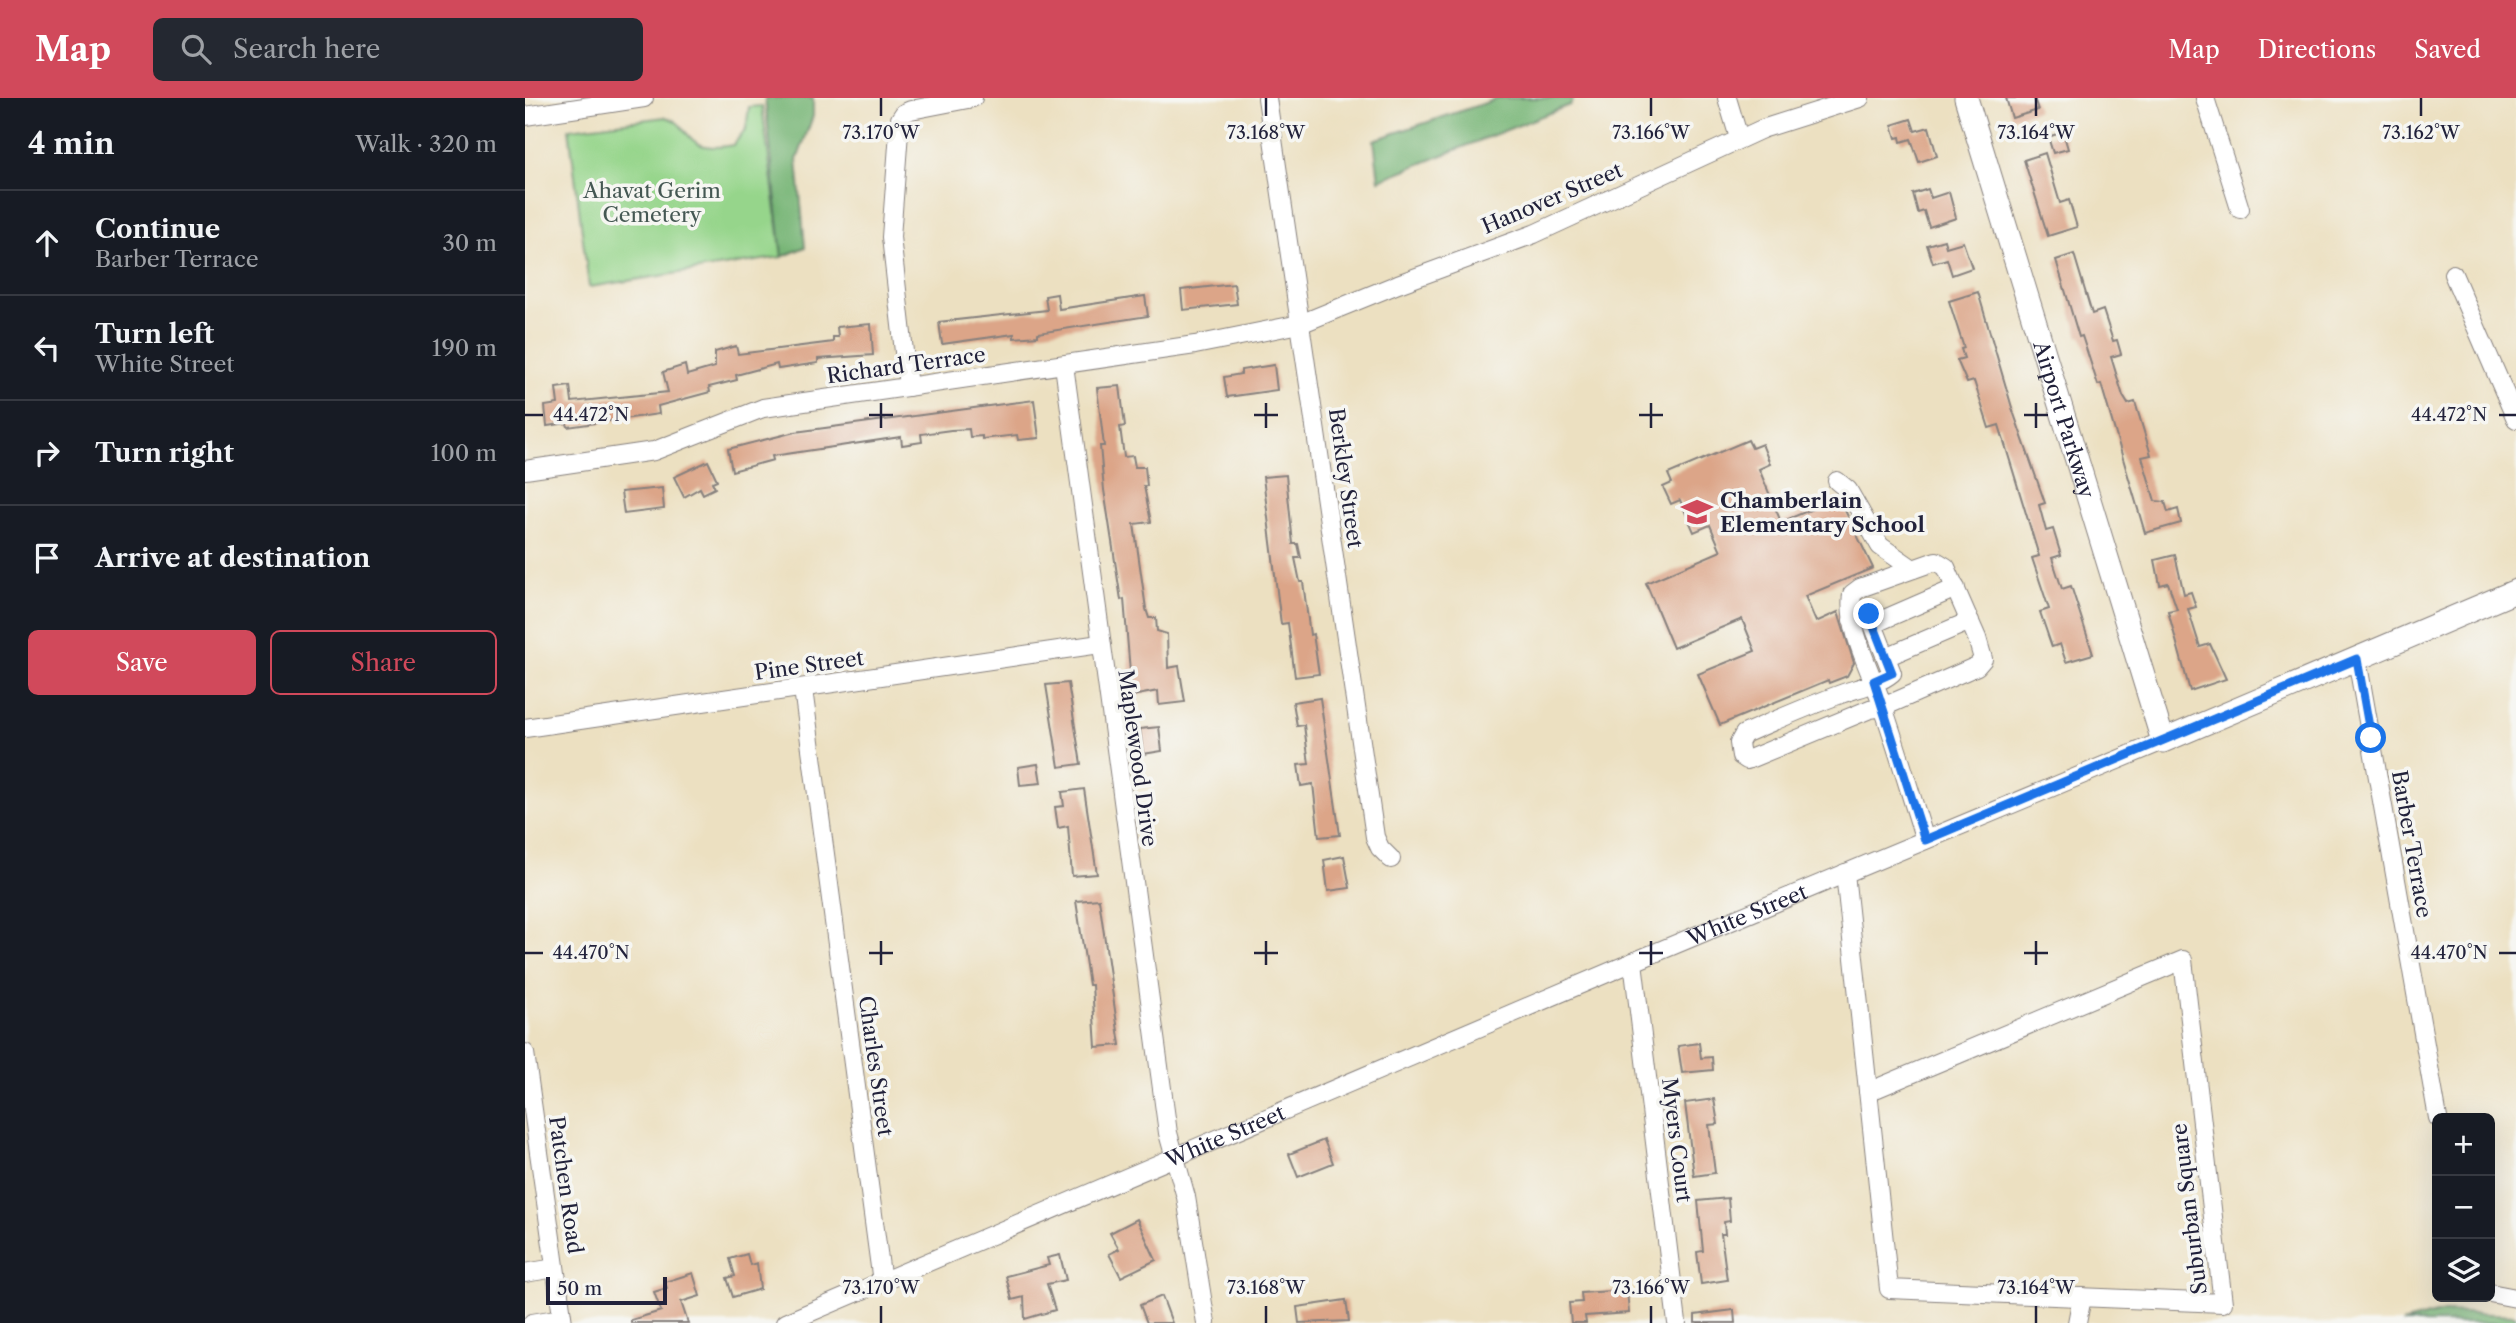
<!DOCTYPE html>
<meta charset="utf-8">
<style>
body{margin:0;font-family:"Libre Caslon Text",serif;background:#242831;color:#f1f3f6}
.controls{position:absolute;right:21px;bottom:21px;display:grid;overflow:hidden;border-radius:10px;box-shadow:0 7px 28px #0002}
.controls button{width:63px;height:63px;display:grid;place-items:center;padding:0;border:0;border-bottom:2px solid #363941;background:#171b24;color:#f1f3f6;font:35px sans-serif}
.scale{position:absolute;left:21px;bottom:18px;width:121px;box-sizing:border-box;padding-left:7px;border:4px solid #22223b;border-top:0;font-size:19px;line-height:24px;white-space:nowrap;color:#22223b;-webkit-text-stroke:5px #f6f6f2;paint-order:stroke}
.stop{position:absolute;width:21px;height:21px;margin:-16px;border:5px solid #1a73e8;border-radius:50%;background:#fff}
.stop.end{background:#1a73e8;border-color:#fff;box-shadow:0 2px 7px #0008}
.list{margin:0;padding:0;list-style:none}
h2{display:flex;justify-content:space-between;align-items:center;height:91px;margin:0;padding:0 28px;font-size:30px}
h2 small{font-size:23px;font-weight:400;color:#9ea1a6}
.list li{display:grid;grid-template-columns:46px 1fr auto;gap:21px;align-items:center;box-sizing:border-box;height:105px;padding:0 28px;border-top:2px solid #363941}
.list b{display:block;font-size:26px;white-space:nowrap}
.list p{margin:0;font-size:23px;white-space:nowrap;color:#9ea1a6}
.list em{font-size:23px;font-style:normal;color:#9ea1a6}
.actions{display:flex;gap:14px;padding:21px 28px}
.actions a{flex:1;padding:16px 0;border:2px solid #d1495b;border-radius:10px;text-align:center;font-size:24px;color:#d1495b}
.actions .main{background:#d1495b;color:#fff}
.icon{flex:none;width:38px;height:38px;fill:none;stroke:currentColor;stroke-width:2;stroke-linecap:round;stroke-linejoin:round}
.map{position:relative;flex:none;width:1991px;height:1225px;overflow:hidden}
header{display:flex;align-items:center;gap:42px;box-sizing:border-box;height:98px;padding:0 35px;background:#d1495b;color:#fff}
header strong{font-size:33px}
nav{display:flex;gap:38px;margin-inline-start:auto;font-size:24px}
.search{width:490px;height:63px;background:#242831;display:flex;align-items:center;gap:18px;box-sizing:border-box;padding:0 24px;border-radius:10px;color:#9ea1a6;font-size:26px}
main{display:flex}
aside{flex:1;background:#171b24}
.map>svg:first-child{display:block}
</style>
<header>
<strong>Map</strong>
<div class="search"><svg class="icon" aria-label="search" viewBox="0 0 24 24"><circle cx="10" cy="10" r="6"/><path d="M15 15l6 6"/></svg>Search here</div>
<nav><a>Map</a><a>Directions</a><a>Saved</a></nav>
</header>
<main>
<aside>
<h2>4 min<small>Walk · 320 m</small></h2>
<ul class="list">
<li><svg class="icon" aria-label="ahead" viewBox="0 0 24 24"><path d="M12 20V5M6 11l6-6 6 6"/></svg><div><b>Continue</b><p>Barber Terrace</p></div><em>30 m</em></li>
<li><svg class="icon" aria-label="left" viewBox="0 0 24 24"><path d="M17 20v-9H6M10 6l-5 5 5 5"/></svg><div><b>Turn left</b><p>White Street</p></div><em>190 m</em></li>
<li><svg class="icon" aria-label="right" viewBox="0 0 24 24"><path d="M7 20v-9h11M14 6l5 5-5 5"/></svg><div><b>Turn right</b></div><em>100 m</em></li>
<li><svg class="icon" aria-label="arrive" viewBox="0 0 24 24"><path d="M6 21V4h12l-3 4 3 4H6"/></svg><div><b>Arrive at destination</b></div></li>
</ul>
<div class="actions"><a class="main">Save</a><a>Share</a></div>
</aside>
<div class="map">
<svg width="1991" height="1225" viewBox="0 0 1991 1225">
<rect width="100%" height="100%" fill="#f6f6f2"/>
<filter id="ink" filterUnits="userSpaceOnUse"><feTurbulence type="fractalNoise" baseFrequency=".0143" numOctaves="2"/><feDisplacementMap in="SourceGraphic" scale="14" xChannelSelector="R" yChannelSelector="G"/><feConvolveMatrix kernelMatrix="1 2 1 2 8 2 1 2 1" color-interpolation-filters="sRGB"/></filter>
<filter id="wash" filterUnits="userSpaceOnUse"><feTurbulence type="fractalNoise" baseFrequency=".00686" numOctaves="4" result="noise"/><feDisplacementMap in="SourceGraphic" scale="28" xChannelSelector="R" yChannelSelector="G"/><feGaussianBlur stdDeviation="1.57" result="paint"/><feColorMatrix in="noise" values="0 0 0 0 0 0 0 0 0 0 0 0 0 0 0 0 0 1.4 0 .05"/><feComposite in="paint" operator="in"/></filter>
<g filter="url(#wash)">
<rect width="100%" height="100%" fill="#ece0c1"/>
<path fill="#96d58b" stroke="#5c7c63" stroke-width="2" d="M237,8L257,159L64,189L44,31L140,19C169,25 154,57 208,47L221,31L224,9Z"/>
<g fill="#78b677" stroke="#4d6c59" stroke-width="2">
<path d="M240,0H288V18L272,62L280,149L257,159Z"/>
<path d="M975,0H1049L1045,7L854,82L849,42Z"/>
<path d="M1919,1214L1990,1217L1991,1225H1877Z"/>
</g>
<g id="blocks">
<g fill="#dca588">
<path d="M1481,0H1509L1513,12L1487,20Z"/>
<path d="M1386,21L1390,33L1404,29L1412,58L1394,64L1386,41L1376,44L1375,39L1371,40L1367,27Z"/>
<path d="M1538,34L1543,51L1528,55L1523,39Z"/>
<path d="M1520,55L1535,105L1544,102L1552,129L1523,138L1499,62Z"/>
<path d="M1403,91L1406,100L1424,94L1431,120L1404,129L1399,113L1393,115L1388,96Z"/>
<path d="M1419,142L1421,149L1438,144L1447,170L1427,177L1422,161L1408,165L1402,147Z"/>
<path d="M1549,156L1567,216L1578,212L1588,243L1592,242L1596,256L1586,259L1598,298L1603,306L1610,304L1626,357L1617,359L1630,403L1640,404L1643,414L1653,411L1656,425L1620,435L1576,286L1573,287L1557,238L1554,239L1531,162Z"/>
<path d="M709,186L712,206L658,212L656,192Z"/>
<path d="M1453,194L1488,313L1520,405L1514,407L1521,433L1528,431L1536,457L1527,460L1537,491L1546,488L1568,556L1541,564L1535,546L1527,549L1515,514L1524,511L1507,460L1514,458L1474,327L1464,330L1449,283L1442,285L1432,262L1439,260L1436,251L1439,250L1424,203Z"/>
<path d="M532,196L534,211L620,198L623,218L513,235V238L489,240V236L417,246L414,224L522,212L520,198Z"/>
<path d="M346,226L348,257L293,261V265L253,271L252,266L211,277L212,282L184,289L185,294L133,308L134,316L43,329L42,325L22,328L20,308L33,306L31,290L45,288L47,304L143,294L138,274L160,267L162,277L190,269V254L211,248L213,256L308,244V239H313L312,229Z"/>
<path d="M749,267L752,292L702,299L699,279L716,276V272Z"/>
<path d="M595,288L600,328L595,329L599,359L608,358L610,369H620L622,388H619L626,424L609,426L621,511L624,520H631L632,533L642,536L643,570L654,568L660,604L634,607L633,593L607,598L599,501L596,502L579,392L575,348H579L572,290Z"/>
<path d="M509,302L514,340L493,342L492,337L457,341V338L445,339L444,331L426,332L396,336L397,344L377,347L376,339L247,358L248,362L207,373L203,351L270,334Z"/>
<path d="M1223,342L1227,350L1237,346L1245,366L1234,371L1256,424L1314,400L1348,470L1280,498L1291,524L1313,514L1329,565L1322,578L1304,585L1303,582L1195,627L1173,576L1230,553L1217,521L1148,550L1121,485L1196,453L1185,427L1169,434L1155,402L1146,406L1138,389L1147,385L1143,376Z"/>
<path d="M183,363L192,382L187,384L190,390L178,396L175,390L159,399L149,379Z"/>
<path d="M761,377L768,446H773L776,460H770L775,484H778L785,537L788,536L794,576L770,579L763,525L756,526L738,379Z"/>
<path d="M137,390L139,411L99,416L96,394Z"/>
<path d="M1650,457L1659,496L1666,494L1671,509L1663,511L1675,549L1685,546L1701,581L1665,593L1643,513L1652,511L1643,485L1635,487L1630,462Z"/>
<path d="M543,585L556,666L534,669L521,587Z"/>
<path d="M795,600L815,737L794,739L788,686L776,688L773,667L784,666L779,627L772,628L768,604Z"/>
<path d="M634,629L637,653L618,656L615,631Z"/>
<path d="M513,666L516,685L495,687L493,669Z"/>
<path d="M559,691L572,776L547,778L543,728L533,730L530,709L539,708L537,694Z"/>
<path d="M819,758L825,790L803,793L799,762Z"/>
<path d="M574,801L595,947L571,949L567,887H564L551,803Z"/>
<path d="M1174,945L1176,960L1187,959L1188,972L1157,975L1153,948Z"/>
<path d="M1189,1001L1193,1026L1184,1027L1190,1075L1169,1078L1160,1005Z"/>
<path d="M799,1042L808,1065L773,1079L764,1056Z"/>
<path d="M1203,1100L1205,1123L1199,1124L1200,1136H1196L1202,1182L1176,1186L1172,1154L1178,1153L1173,1103Z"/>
<path d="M612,1121L631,1162L596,1179L584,1156L594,1151L585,1135Z"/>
<path d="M222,1156L225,1167L232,1165L235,1191L208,1199L202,1180L210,1178L205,1161Z"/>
<path d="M535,1157L541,1182L522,1186L530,1212L500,1221L499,1199L487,1202L481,1178L524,1167L522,1160Z"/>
<path d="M168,1175L175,1198L156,1204L163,1225H106V1222L136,1213L129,1194L142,1190L140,1184Z"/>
<path d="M1102,1192L1104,1215L1060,1218L1061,1225H1046L1044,1205L1057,1204L1056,1195Z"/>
<path d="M637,1198L647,1225H622L615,1207Z"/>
<path d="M821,1202L824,1223L774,1225L772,1209Z"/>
<path d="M1209,1212L1210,1225H1170V1217Z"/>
</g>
</g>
</g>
<g filter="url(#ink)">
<use href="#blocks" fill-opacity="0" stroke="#87817e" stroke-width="2"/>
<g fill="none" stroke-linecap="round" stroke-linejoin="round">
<defs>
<g id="minor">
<path d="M742,0L850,739L855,750L866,761"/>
<path d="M1202,0L1214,40"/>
<path d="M1680,0L1715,111"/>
<path d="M0,18L119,0"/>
<path d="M1928,176L1991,321"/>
<path d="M539,267L643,1035L661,1099L681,1225"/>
<path d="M383,289L366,139L375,21L379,15L386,12L448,0"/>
<path d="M0,372L129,353L238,310L670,247L775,226L873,186L1009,136L1237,31L1335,0"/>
<path d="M1312,383L1323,392L1355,448L1388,471"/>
<path d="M1327,522L1344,516L1367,575C1354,586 1332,590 1316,596C1283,608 1251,622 1219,636L1214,645L1216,658L1222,662L1345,611L1358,609L1452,568L1458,561L1452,540L1421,469L1411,463L1335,490L1327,496C1322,533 1347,574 1358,609C1373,653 1386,698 1400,742"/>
<path d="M1348,526L1431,490"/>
<path d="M1361,559L1445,523"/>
<path d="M1832,561L1913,1020"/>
<path d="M278,591L357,1184"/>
<path d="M0,630L575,546"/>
<path d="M1320,775L1364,1191L1698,1205L1658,862L1343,994"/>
<path d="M1108,864L1152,1225"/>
<path d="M0,955L38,1225"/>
<path d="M0,1175L30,1170"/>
<path d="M1965,1195L1991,1200"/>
<path d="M7,1225L37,1220"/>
<path id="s1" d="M260,1225L1108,864L1638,643"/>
<path d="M1552,1225L1557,1199"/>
</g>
<g id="major">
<path id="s2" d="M1441,0L1638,643L1991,493"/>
</g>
</defs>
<use href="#minor" stroke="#87817e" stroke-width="20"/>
<use href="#major" stroke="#87817e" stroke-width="25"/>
<use href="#minor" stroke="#fff" stroke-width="18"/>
<use href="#major" stroke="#fff" stroke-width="23"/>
</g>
</g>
<g fill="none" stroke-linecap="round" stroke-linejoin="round" filter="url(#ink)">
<path stroke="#1a73e8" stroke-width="9" d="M1344,516L1367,575L1349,583L1400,742L1832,561L1846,640"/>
</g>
<path fill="none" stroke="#22223b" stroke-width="2.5" d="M356,0V18M741,0V18M1126,0V18M1511,0V18M1896,0V18M356,305V330M741,305V330M1126,305V330M1511,305V330M0,317H18M344,317H368M729,317H753M1114,317H1138M1499,317H1523M1974,317H1991M356,843V867M741,843V867M1126,843V867M1511,843V867M0,855H18M344,855H368M729,855H753M1114,855H1138M1499,855H1523M1974,855H1991M356,1208V1225M741,1208V1225M1126,1208V1225M1511,1208V1225"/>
<defs>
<symbol id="school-bare" viewBox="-9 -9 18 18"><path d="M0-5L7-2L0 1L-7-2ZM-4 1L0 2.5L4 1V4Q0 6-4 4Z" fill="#d1495b" stroke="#f6f6f2" stroke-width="2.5" paint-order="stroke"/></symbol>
</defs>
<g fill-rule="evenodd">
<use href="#school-bare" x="1150" y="392" width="44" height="44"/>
</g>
<g text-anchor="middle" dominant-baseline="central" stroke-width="7" stroke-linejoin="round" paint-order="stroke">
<g font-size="21" fill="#455853" stroke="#f6f6f2">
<text x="127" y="92">Ahavat Gerim<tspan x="127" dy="24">Cemetery</tspan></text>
</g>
<g font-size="21" fill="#22223b" stroke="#f6f6f2">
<text transform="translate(1027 100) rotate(-23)">Hanover Street</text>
<text transform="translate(381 267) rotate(-8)">Richard Terrace</text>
<text stroke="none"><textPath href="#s2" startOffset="336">Airport Parkway</textPath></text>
<text transform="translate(821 380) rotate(82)">Berkley Street</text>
<text transform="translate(284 567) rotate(-8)">Pine Street</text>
<text transform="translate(613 660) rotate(82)">Maplewood Drive</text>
<text transform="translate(1887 746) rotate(80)">Barber Terrace</text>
<text stroke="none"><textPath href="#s1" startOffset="1045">White Street</textPath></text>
<text transform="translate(351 968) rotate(82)">Charles Street</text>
<text stroke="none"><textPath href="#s1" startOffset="478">White Street</textPath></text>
<text transform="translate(1152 1042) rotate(83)">Myers Court</text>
<text transform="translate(41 1087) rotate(82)">Patchen Road</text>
<text transform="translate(1664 1111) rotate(-97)">Suburban Square</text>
</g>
<g font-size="21" font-weight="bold" fill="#22223b" stroke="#f6f6f2" text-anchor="start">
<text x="1195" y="402">Chamberlain<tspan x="1195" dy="24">Elementary School</tspan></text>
</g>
</g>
<g font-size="18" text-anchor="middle" fill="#22223b" stroke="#f6f6f2" stroke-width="7" stroke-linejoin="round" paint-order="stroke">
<text x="356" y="41">73.170°W</text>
<text x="741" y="41">73.168°W</text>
<text x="1126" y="41">73.166°W</text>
<text x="1511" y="41">73.164°W</text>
<text x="1896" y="41">73.162°W</text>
<text x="66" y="323">44.472°N</text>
<text x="1924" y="323">44.472°N</text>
<text x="66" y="861">44.470°N</text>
<text x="1924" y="861">44.470°N</text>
<text x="356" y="1196">73.170°W</text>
<text x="741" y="1196">73.168°W</text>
<text x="1126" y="1196">73.166°W</text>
<text x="1511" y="1196">73.164°W</text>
</g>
</svg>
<div class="controls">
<button>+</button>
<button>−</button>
<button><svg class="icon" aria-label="layers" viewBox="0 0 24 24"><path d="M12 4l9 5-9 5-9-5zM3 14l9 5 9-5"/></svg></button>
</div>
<div class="scale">50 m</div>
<div class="stop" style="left:1846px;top:640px"></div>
<div class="stop end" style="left:1344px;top:516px"></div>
</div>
</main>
